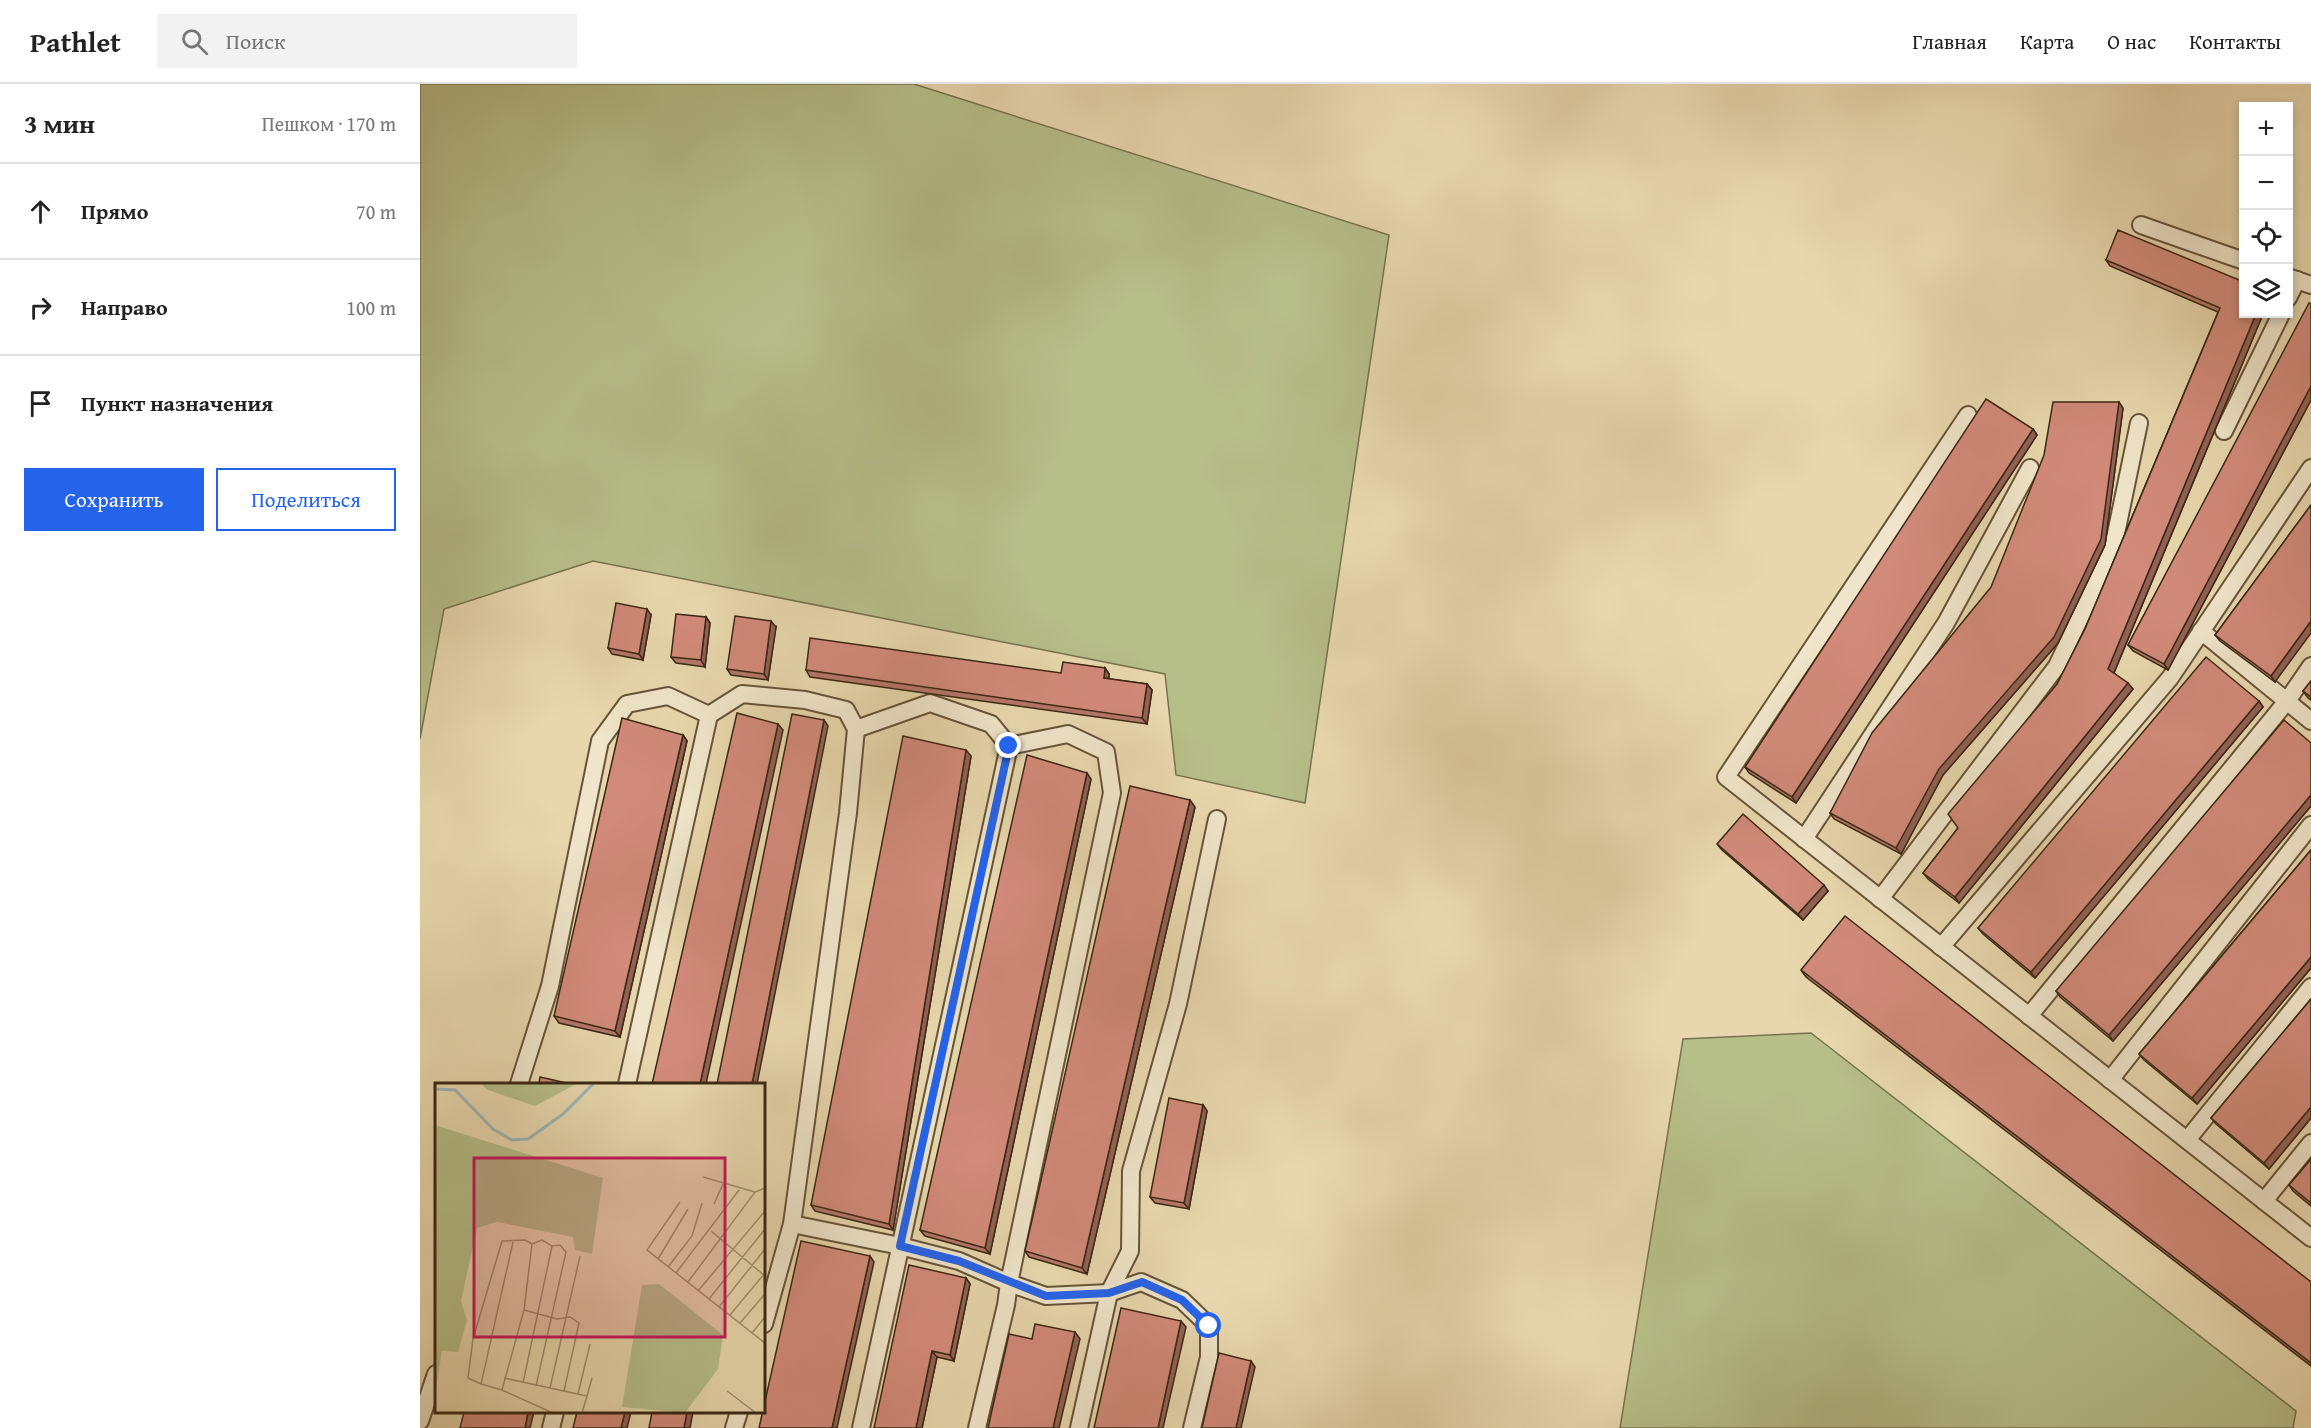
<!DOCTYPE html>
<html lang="ru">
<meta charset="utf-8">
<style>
body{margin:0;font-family:"Gentium Book Plus",serif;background:#f2f2f2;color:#222}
.controls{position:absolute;right:18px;top:18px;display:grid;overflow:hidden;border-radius:0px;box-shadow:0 3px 9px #0003}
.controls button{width:54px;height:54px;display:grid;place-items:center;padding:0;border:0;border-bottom:2px solid #e0e0e0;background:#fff;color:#222;font:30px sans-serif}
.stop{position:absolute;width:18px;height:18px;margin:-14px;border:4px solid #2563eb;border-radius:50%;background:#fff}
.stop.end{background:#2563eb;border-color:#fff;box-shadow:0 2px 6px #0008}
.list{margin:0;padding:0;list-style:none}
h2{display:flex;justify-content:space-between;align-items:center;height:78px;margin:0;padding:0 24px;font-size:26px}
h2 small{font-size:20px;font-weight:400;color:#767676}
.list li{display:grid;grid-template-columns:39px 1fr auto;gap:18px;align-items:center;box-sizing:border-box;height:96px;padding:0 24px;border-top:2px solid #e0e0e0}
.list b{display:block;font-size:22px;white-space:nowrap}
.list em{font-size:20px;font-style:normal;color:#767676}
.actions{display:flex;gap:12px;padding:18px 24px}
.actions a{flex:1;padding:14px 0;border:2px solid #2563eb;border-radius:0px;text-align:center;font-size:21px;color:#2563eb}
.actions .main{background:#2563eb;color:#fff}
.icon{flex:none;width:33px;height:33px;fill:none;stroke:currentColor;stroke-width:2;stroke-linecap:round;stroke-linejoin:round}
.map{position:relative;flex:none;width:1891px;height:1344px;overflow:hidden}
header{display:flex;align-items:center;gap:36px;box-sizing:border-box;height:84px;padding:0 30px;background:#fff;border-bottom:2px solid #e0e0e0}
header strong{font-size:28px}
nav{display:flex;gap:33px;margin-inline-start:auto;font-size:21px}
.search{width:420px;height:54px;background:#f2f2f2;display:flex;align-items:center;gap:15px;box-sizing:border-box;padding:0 21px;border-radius:0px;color:#767676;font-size:22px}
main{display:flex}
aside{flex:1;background:#fff}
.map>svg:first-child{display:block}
</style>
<header>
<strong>Pathlet</strong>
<div class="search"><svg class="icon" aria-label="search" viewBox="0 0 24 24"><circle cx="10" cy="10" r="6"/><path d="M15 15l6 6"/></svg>Поиск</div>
<nav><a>Главная</a><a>Карта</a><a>О нас</a><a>Контакты</a></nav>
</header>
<main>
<aside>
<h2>3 мин<small>Пешком · 170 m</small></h2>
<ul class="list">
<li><svg class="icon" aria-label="ahead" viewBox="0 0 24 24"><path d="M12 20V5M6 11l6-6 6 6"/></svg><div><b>Прямо</b></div><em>70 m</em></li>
<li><svg class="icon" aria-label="right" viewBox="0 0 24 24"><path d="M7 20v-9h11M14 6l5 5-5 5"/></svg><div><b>Направо</b></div><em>100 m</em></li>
<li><svg class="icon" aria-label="arrive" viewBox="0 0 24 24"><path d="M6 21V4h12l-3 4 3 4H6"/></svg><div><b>Пункт назначения</b></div></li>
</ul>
<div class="actions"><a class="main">Сохранить</a><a>Поделиться</a></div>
</aside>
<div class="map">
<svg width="1891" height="1344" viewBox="0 0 1891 1344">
<rect width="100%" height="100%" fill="#e8d7ae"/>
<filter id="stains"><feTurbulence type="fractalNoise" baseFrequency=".00333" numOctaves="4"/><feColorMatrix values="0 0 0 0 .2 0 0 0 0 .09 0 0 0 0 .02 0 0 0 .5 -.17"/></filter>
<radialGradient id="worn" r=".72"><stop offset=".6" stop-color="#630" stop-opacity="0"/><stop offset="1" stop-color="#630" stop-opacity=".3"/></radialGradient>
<g fill="#b6be8a" stroke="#78734e" stroke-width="1.5">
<path d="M0,0H494L969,151L885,719L756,691L745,590L173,477L24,525L0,655Z"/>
<path d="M1391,949L1876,1327L1873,1344H1200L1263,955Z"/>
</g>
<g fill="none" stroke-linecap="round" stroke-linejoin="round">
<defs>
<g id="service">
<path d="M1721,141L1824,177"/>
<path d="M1868,193L1891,201"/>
<path d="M1868,214L1877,196"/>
<path d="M1548,331L1306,693L1891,1154"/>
<path d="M1804,347L1861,230"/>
<path d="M1781,547L1891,637"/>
<path d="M436,645L510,619L571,640L589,662L441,1344"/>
<path d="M1384,755L1526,539L1610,384"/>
<path d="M1460,815L1637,582L1693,464L1719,339"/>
<path d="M1521,863L1750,594L1891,384"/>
<path d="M1609,932L1867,617L1891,582"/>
<path d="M1690,996L1891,741"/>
<path d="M99,1000L130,902L180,657L207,620L248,612L289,631"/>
<path d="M207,1000L289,631L322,610L385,616L426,626L436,645L428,729L372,1140L344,1240"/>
<path d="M1767,1056L1891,903"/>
<path d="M1844,1117L1891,1059"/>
<path d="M372,1140L480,1162L539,1177L589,1199L626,1212L689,1209L721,1198L762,1216L789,1242V1273L772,1344"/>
<path d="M0,1337L16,1290"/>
<path d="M131,1344L135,1328"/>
<path d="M314,1344L319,1328"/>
<path d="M557,1344L586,1221L589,1199L692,709L686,668L648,650L589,662"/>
<path d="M659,1344L689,1209L710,1167L711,1087L758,920L797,735"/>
</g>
</defs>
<use href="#service" stroke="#665438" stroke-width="20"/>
<use href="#service" stroke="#f0e5ca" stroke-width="16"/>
</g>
<g fill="#b57769" stroke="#3a2811" stroke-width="1.5">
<path d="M1686,176L1843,230L1694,589L1713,605L1539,819L1508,795L1503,789L1538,744L1637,600L1665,545L1798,228L1690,182Z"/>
<path d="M1891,220V316L1748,586L1713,567L1708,561Z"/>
<path d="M1703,324L1685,461L1638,559L1523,691L1481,770L1414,735L1410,729Z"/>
<path d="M1613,345L1617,351L1376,719L1329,689L1325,683Z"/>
<path d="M1891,421L1855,598L1800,557L1795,551Z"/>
<path d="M231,531L223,576L192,570L188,564Z"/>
<path d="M286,533L290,539L285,583L256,579L251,573Z"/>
<path d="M356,543L348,596L311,591L307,585Z"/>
<path d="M685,584L689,590V595L727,600L732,606L727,640L390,593L386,586L641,589Z"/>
<path d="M1891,597V616L1888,614L1883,607Z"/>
<path d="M1839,617L1843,623L1615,894L1563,850L1558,844Z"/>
<path d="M263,651L267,657L200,953L139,939L134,932Z"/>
<path d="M1891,659V722L1693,957L1640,913L1636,907Z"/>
<path d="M551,672L473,1146L395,1127L391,1121Z"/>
<path d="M671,695L570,1170L505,1152L500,1146Z"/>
<path d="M775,723L667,1190L609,1173L605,1167Z"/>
<path d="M1297,760L1408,807L1383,836L1302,766Z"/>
<path d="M1891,766V884L1777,1020L1724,976L1719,970Z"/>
<path d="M1381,886L1891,1198V1282L1386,893Z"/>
<path d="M1891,915V1034L1849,1085L1796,1040L1791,1034Z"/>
<path d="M783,1021L787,1027L769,1125L735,1119L730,1113Z"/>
<path d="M1891,1075V1122L1873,1107L1869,1101Z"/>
<path d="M546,1194L550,1200L534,1277L517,1273L502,1344H454Z"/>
</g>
<g fill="#936155" stroke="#3a2811" stroke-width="1.5">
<path d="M1836,230H1843L1693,591L1688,585Z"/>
<path d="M1891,302V316L1748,586L1744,580Z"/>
<path d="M1699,318L1703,324L1685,461L1638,559L1523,691L1481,770L1476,764Z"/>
<path d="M1613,345L1617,351L1376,719L1372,713Z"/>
<path d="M227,525L231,531L223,576L219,570Z"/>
<path d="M286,533L290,539L285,583L281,576Z"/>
<path d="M351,537L356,543L348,596L344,590Z"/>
<path d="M1891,537V549L1855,598L1851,592Z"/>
<path d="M685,584L689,590L688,600L684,594Z"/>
<path d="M1708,599L1713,605L1539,819L1535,813Z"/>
<path d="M727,600L732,606L727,640L722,634Z"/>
<path d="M1839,617L1843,623L1615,894L1611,888Z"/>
<path d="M404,636L408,642L337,1000H332Z"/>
<path d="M358,640L363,646L286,1000H280Z"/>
<path d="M263,651L267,657L200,953L195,947Z"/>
<path d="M546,666L551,672L473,1146L469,1140Z"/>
<path d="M667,689L671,695L570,1170L565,1164Z"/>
<path d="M1891,711V722L1693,957L1689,951Z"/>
<path d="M770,716L775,723L667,1190L662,1184Z"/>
<path d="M1404,801L1408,807L1383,836L1378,830Z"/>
<path d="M1891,873V884L1777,1020L1772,1014Z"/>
<path d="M783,1021L787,1027L769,1125L764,1119Z"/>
<path d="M1891,1023V1034L1849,1085L1844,1079Z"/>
<path d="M450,1172L454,1178L417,1344H412Z"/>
<path d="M546,1194L550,1200L534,1277L530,1271Z"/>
<path d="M761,1237L766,1243L743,1344H738Z"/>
<path d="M655,1248L660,1255L639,1344H633Z"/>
<path d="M512,1267L517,1273L502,1344H496Z"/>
<path d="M831,1277L835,1283L821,1344H816Z"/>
<path d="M108,1328H114L110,1344H105Z"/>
<path d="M205,1328H211L207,1344H201Z"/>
<path d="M267,1328H273L270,1344H264Z"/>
</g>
<g fill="#d28a7a" stroke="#3a2811" stroke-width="1.5">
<path d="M1698,146L1824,198V230H1836L1688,585L1708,599L1535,813L1503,789L1538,744L1528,730L1637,600L1665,545L1800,224L1686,176Z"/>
<path d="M1889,219L1891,220V302L1744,580L1708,561Z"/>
<path d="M1566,315L1613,345L1372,713L1325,683Z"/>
<path d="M1633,318H1699L1681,455L1634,553L1519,685L1476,764L1410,729L1452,649L1571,503L1624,371Z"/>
<path d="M1891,421V537L1851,592L1795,551Z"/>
<path d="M196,519L227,525L219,570L188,564Z"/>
<path d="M256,530L286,533L281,576L251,573Z"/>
<path d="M315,532L351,537L344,590L307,585Z"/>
<path d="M390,554L641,589L643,578L685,584L684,594L727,600L722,634L386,586Z"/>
<path d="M1786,573L1839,617L1611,888L1558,844Z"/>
<path d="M1891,597V613L1883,607Z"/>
<path d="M317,629L358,640L280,1000H232Z"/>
<path d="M372,630L404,636L332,1000H297Z"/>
<path d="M202,634L263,651L195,947L134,932Z"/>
<path d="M1864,636L1891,659V711L1689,951L1636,907Z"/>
<path d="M483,652L546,666L469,1140L391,1121Z"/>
<path d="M607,671L667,689L565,1164L500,1146Z"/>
<path d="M710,702L770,716L662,1184L605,1167Z"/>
<path d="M1323,730L1404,801L1378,830L1297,760Z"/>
<path d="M1891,766V873L1772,1014L1719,970Z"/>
<path d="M1425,832L1891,1198V1279L1381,886Z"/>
<path d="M1891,915V1023L1844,1079L1791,1034Z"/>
<path d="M120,993L151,1000H119Z"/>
<path d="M749,1014L783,1021L764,1119L730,1113Z"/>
<path d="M1891,1075V1119L1869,1101Z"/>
<path d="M381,1157L450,1172L412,1344H339Z"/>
<path d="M489,1181L546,1194L530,1271L512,1267L496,1344H454Z"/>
<path d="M701,1224L761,1237L738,1344H674Z"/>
<path d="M615,1240L655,1248L633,1344H568L589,1250L612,1255Z"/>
<path d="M799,1269L831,1277L816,1344H782Z"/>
<path d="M44,1328H108L105,1344H40Z"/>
<path d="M157,1328H205L201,1344H153Z"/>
<path d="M232,1328H267L264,1344H229Z"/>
</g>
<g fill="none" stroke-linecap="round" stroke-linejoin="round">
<path stroke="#2563eb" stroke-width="8" d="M589,662L480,1162L539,1177L626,1212L689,1209L722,1198L762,1216L789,1242"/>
</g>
<g transform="translate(15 999)">
<rect width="330" height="330" fill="#e8d7ae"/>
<path d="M45,0H143L100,23L53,7ZM0,42L168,95L157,171L140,167L138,154L62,139L42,145L26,218L32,237L23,269L7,268L0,311ZM224,201L288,252L283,286L250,330L187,324L207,202Z" fill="#b6be8a"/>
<path fill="none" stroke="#9cb7b6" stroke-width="3" d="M0,6L20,7L58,46L77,57L93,56L128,31L159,0"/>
<path fill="none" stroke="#a2916f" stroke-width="1.5" d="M268,94L320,109M245,119L212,167L330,260M279,121L288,101M276,148L330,193M223,176L253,126M233,184L257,153L267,120M241,190L304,107M253,199L320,109L330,105M263,208L330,128M274,216L330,146M284,224L330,166M89,227L122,236L135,234L144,240L129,308M295,232L330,190M305,240L330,211M317,250L330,234M69,295L152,313L147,330M88,300L117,163L107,157L97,161M46,301L33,295L38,256L67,158L90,157L97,161L89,227L67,307L46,301L78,159M101,303L131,169L125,162L117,163M115,305L145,173M67,307L118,330M292,308L321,330M143,311L155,261M152,313L157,295"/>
<path fill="#c2185b" fill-opacity="0.15" stroke="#c2185b" stroke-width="3" d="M39,75H290V254H39Z"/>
<rect width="330" height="330" fill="none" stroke="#3a2811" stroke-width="3"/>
</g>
<rect width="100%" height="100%" filter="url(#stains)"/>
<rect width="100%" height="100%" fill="url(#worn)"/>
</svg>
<div class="controls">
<button>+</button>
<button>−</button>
<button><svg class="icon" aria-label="locate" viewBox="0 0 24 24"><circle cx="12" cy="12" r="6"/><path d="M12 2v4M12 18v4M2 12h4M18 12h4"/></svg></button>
<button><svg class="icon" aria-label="layers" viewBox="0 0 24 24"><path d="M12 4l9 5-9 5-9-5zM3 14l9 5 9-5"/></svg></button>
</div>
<div class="stop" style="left:789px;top:1242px"></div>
<div class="stop end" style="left:589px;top:662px"></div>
</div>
</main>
